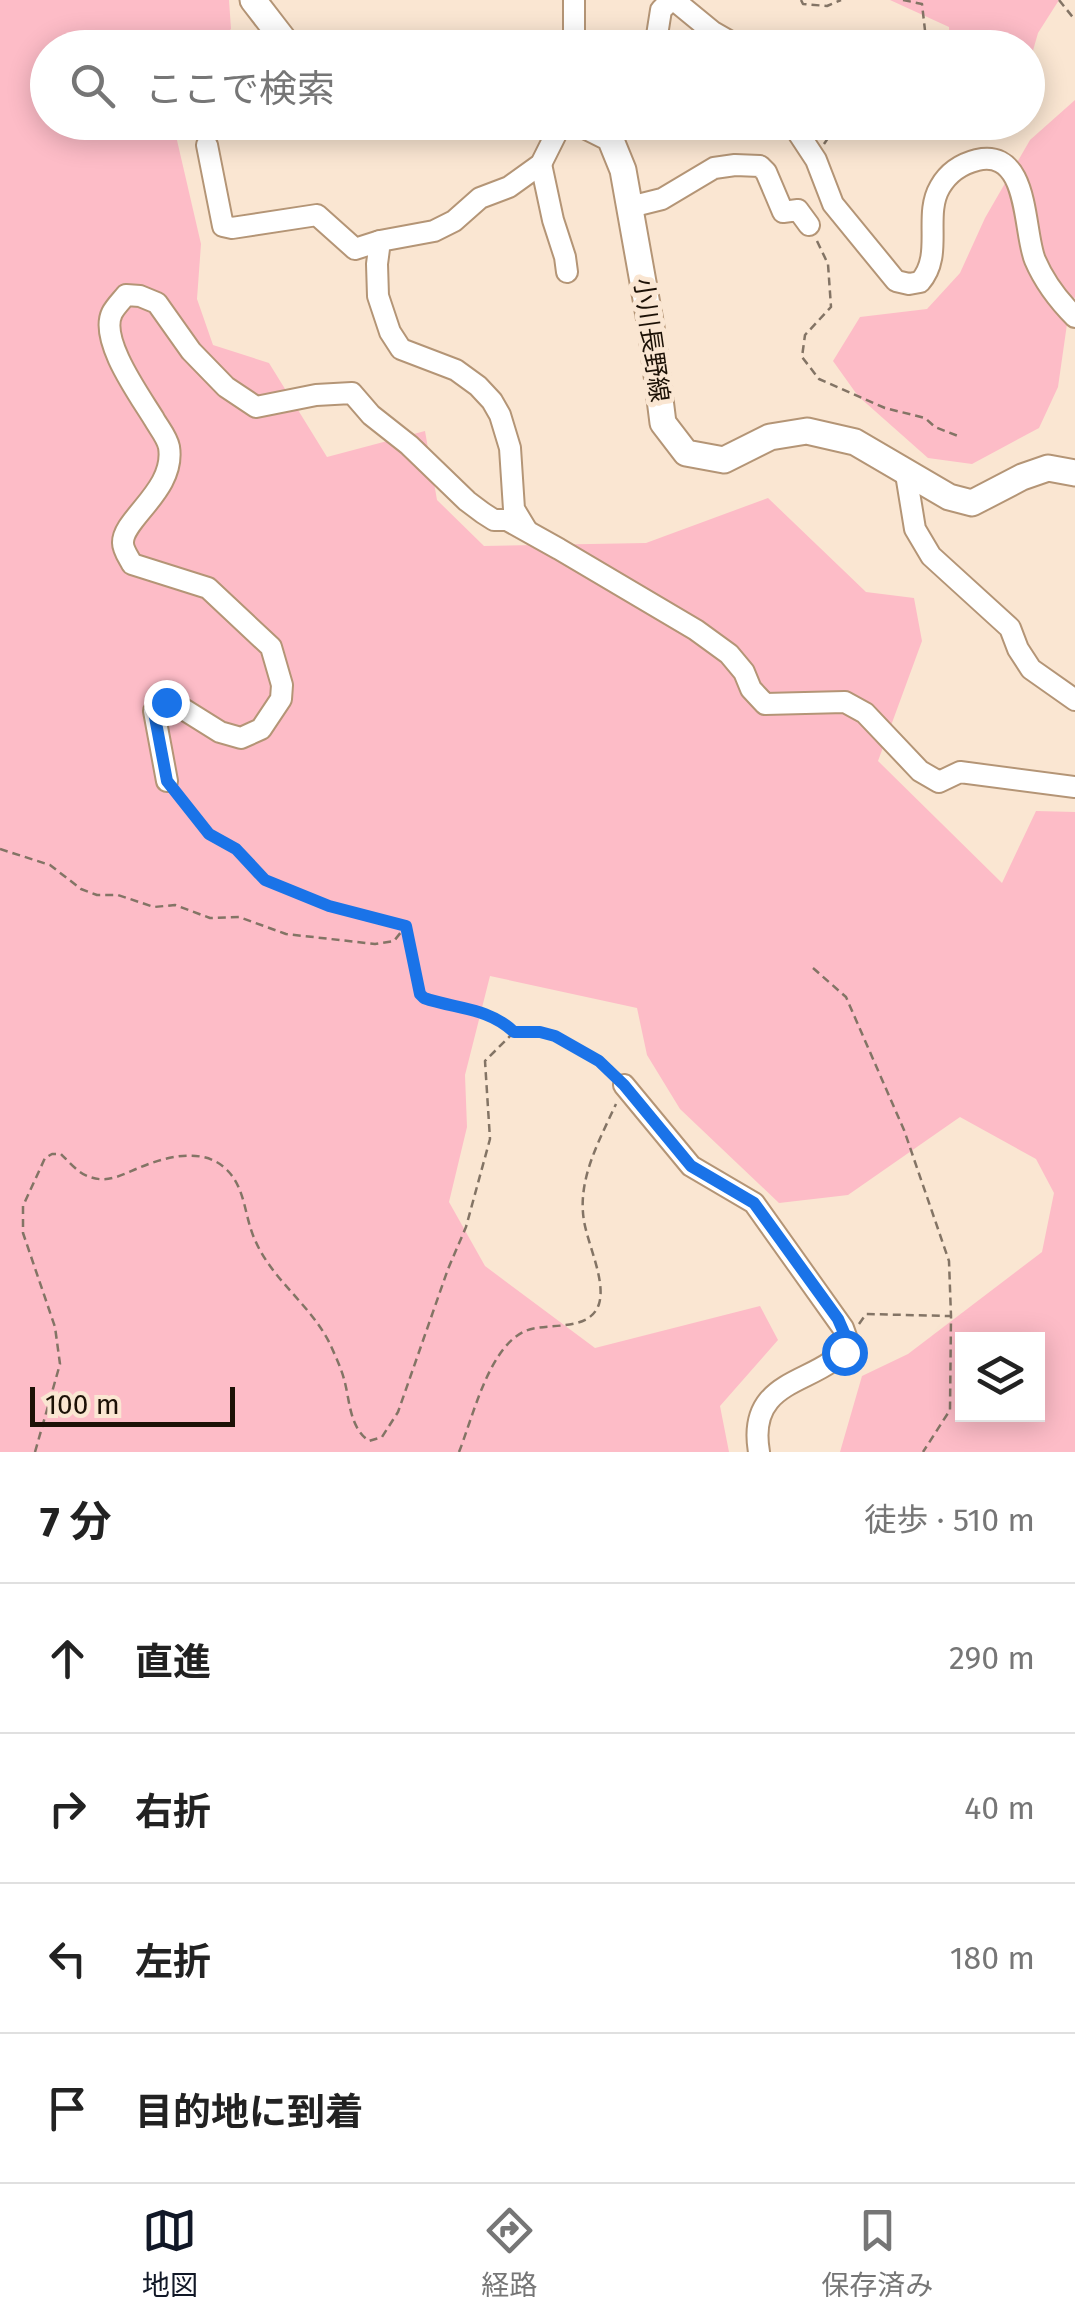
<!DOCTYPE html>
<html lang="ja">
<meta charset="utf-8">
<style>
body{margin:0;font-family:"Fira Sans","Noto Sans JP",sans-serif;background:#f2f2f2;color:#222}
.controls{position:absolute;right:30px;bottom:30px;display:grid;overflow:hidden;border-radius:0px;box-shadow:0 5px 25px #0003}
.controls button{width:90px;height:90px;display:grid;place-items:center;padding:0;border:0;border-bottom:2px solid #e0e0e0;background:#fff;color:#222;font:50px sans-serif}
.scale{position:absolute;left:30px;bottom:25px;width:205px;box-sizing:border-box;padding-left:10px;border:5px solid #1c1106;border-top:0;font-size:28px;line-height:35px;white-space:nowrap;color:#1c1106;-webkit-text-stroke:8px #fae6d2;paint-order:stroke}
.stop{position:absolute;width:30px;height:30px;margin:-22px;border:8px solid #1a73e8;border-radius:50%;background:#fff}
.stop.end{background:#1a73e8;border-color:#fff;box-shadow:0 2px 10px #0008}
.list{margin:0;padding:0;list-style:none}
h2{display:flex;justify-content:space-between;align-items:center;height:130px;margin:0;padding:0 40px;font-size:42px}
h2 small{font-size:32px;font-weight:400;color:#767676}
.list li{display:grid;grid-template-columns:65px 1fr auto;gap:30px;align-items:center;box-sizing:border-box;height:150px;padding:0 40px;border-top:2px solid #e0e0e0}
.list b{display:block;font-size:38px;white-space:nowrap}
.list em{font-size:32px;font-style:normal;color:#767676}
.icon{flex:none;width:55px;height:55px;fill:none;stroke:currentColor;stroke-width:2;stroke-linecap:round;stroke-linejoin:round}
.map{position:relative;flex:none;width:1075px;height:1452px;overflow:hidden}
.search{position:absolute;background:#fff;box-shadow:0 5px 25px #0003;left:30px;right:30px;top:30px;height:110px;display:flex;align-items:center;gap:25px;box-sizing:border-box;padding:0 35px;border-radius:55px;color:#767676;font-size:38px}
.sheet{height:730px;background:#fff}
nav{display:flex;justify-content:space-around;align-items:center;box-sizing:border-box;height:140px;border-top:2px solid #e0e0e0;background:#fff;font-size:28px;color:#767676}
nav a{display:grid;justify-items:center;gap:5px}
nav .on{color:#111827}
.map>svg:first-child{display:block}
</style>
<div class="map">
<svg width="1075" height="1452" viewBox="0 0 1075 1452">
<rect width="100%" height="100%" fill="#fae6d2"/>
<g fill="#fdbcc7" fill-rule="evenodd">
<path d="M0,0H229L231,29L211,47L48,48V122L173,123L201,244L197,299L213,345L269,363L327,457L425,431L437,500L484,546L646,543L768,498L866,592L914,598L922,641L878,761L1002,883L1036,811L1075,812V1452H840L862,1376L908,1354L1042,1252L1054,1193L1036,1159L960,1117L848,1195L779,1203L680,1109L647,1055L637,1008L490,976L465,1075L467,1127L449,1202L485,1266L595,1348L760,1306L778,1340L720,1406L729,1452H0ZM962,1340H1038V1414H962Z"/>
<path d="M890,0H1059L1038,33L1028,68V48L950,47L949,27Z"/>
<path d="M1075,100V297L1069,310L1058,387L1039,428L972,464L928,458L858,396L833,361L860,317L927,309L960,273L985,218L1030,140Z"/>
<path d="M879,123H981L966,134L912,140L886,134Z"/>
</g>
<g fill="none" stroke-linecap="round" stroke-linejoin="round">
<defs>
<g id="minor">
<path d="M674,0L713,32L741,48"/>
<path d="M574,48V0"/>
<path d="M655,48L661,10L671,0"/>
<path d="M791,122L816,160L833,204L896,281L909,284L920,282C944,255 923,216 940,187C948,173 961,164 977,160C1030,148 1023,231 1035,260C1044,281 1059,301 1075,317"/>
<path d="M610,138L619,130L622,122"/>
<path d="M207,145L223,226L232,228L317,215L355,249L380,241"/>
<path d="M541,164L553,220L565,257L567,272"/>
<path d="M630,207L662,199L714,168L735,165L760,166L766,172L783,212L798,210L809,225"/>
<path d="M906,474L915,529L931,556L1010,628L1018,649L1031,669L1075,700"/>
<path d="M526,529L514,509L510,448L500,415L492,401L478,386L456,370L401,349L390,332L378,296L377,264L380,241L434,231L454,221L480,198L509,187L541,164L562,122"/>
<path d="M167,781L154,711L158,706L166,702L180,707L220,732L241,738L261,729L281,699L282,685L271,647L208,588L132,564C129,558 123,550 123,543C122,519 176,490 169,447C167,437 159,428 154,419C140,396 99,340 112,313C115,307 122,300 126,295L140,296L157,303L191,351L226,387L256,407L316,395L352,393L371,415L409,445L467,501L483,513L494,520H507L559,549L696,630L729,654L744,672L751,689L765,704L845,702L865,713L920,771L939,782L960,772L1075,787"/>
<path d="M624,1085L691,1166L754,1203L843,1328L848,1342C828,1386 745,1372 759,1452"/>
</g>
<g id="major">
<path d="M253,0L290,48"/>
<path d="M578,122L610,138L623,170L651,327L663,423L686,453L724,460L770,437L807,431L855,442L949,497L972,503L1022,477L1048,468L1075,473"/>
</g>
</defs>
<use href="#minor" stroke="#b49576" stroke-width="24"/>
<use href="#major" stroke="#b49576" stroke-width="29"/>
<g stroke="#837465" stroke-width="2.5" stroke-dasharray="8 5" stroke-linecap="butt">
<path d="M801,0L803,4L827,6L841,0"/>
<path d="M903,0L922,4L927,48"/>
<path d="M1059,0L1075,20"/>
<path d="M824,144L839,122"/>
<path d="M817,241L828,264L831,307L805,335L802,357L819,379L885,408L925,418L935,427L958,436"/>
<path d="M177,794L209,834L236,849L265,880L329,906L405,925"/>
<path d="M0,849L50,865L81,889L97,895H118L154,907L175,905L210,918L239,917L286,934L375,944L394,941L405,927"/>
<path d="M406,926L419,993L423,998C455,1009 488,1008 514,1032C555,1032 582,1044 612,1073"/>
<path d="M813,968L846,997L904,1130L949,1261L951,1316L950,1410L923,1452"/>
<path d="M859,1324L866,1314L950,1316"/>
<path d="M35,1452L60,1364L55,1327L23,1233V1206L45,1158L52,1154H61C69,1162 79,1174 90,1177C109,1184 125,1173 141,1167C167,1156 205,1147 227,1170C246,1189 244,1216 255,1240C272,1280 311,1305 330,1344C335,1355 341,1368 344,1379C350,1400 349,1427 369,1441L382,1437L398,1412L448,1269L466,1227L490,1139L485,1061L514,1032"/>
<path d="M459,1452C473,1417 488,1350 523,1332C544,1321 589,1334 599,1304C606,1281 588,1245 584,1221C577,1180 599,1141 616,1104"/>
</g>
<use href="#minor" stroke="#fff" stroke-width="20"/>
<use href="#major" stroke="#fff" stroke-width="25"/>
</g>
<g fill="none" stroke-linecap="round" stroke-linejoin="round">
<path stroke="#1a73e8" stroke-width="12" d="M166,702L158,706L154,712L167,781L209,834L236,849L265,880L329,906L406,926L420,994L424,998C455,1009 488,1007 514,1032H540L555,1036L599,1061L624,1085L691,1166L754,1203L838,1319L848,1342L844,1352"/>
</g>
<g text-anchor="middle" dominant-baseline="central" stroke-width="10" stroke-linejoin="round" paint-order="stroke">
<g font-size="25" fill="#1c1106" stroke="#fae6d2">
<text transform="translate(651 340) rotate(82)">小川長野線</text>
</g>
</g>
</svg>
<div class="controls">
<button><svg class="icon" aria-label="layers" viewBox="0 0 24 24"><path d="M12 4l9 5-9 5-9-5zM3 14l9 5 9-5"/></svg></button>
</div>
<div class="scale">100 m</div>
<div class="stop" style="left:844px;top:1352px"></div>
<div class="stop end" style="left:166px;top:702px"></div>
<div class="search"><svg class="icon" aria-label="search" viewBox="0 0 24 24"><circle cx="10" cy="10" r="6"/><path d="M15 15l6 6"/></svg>ここで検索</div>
</div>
<section class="sheet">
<h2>7 分<small>徒歩 · 510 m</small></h2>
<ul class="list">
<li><svg class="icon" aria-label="ahead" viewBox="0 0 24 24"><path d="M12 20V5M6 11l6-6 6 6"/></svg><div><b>直進</b></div><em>290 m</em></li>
<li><svg class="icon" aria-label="right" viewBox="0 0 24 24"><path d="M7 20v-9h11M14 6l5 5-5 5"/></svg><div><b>右折</b></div><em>40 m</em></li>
<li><svg class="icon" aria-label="left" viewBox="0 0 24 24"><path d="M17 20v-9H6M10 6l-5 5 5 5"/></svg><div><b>左折</b></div><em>180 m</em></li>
<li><svg class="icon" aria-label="arrive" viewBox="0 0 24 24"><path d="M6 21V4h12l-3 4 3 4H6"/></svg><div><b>目的地に到着</b></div></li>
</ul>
</section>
<nav>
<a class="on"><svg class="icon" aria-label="map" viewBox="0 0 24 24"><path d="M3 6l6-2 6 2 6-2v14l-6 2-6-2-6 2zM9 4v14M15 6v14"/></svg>地図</a>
<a><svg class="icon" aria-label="directions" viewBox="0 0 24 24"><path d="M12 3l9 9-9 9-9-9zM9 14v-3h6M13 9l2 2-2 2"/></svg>経路</a>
<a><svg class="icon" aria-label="saved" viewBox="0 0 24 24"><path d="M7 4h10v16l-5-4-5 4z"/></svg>保存済み</a>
</nav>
